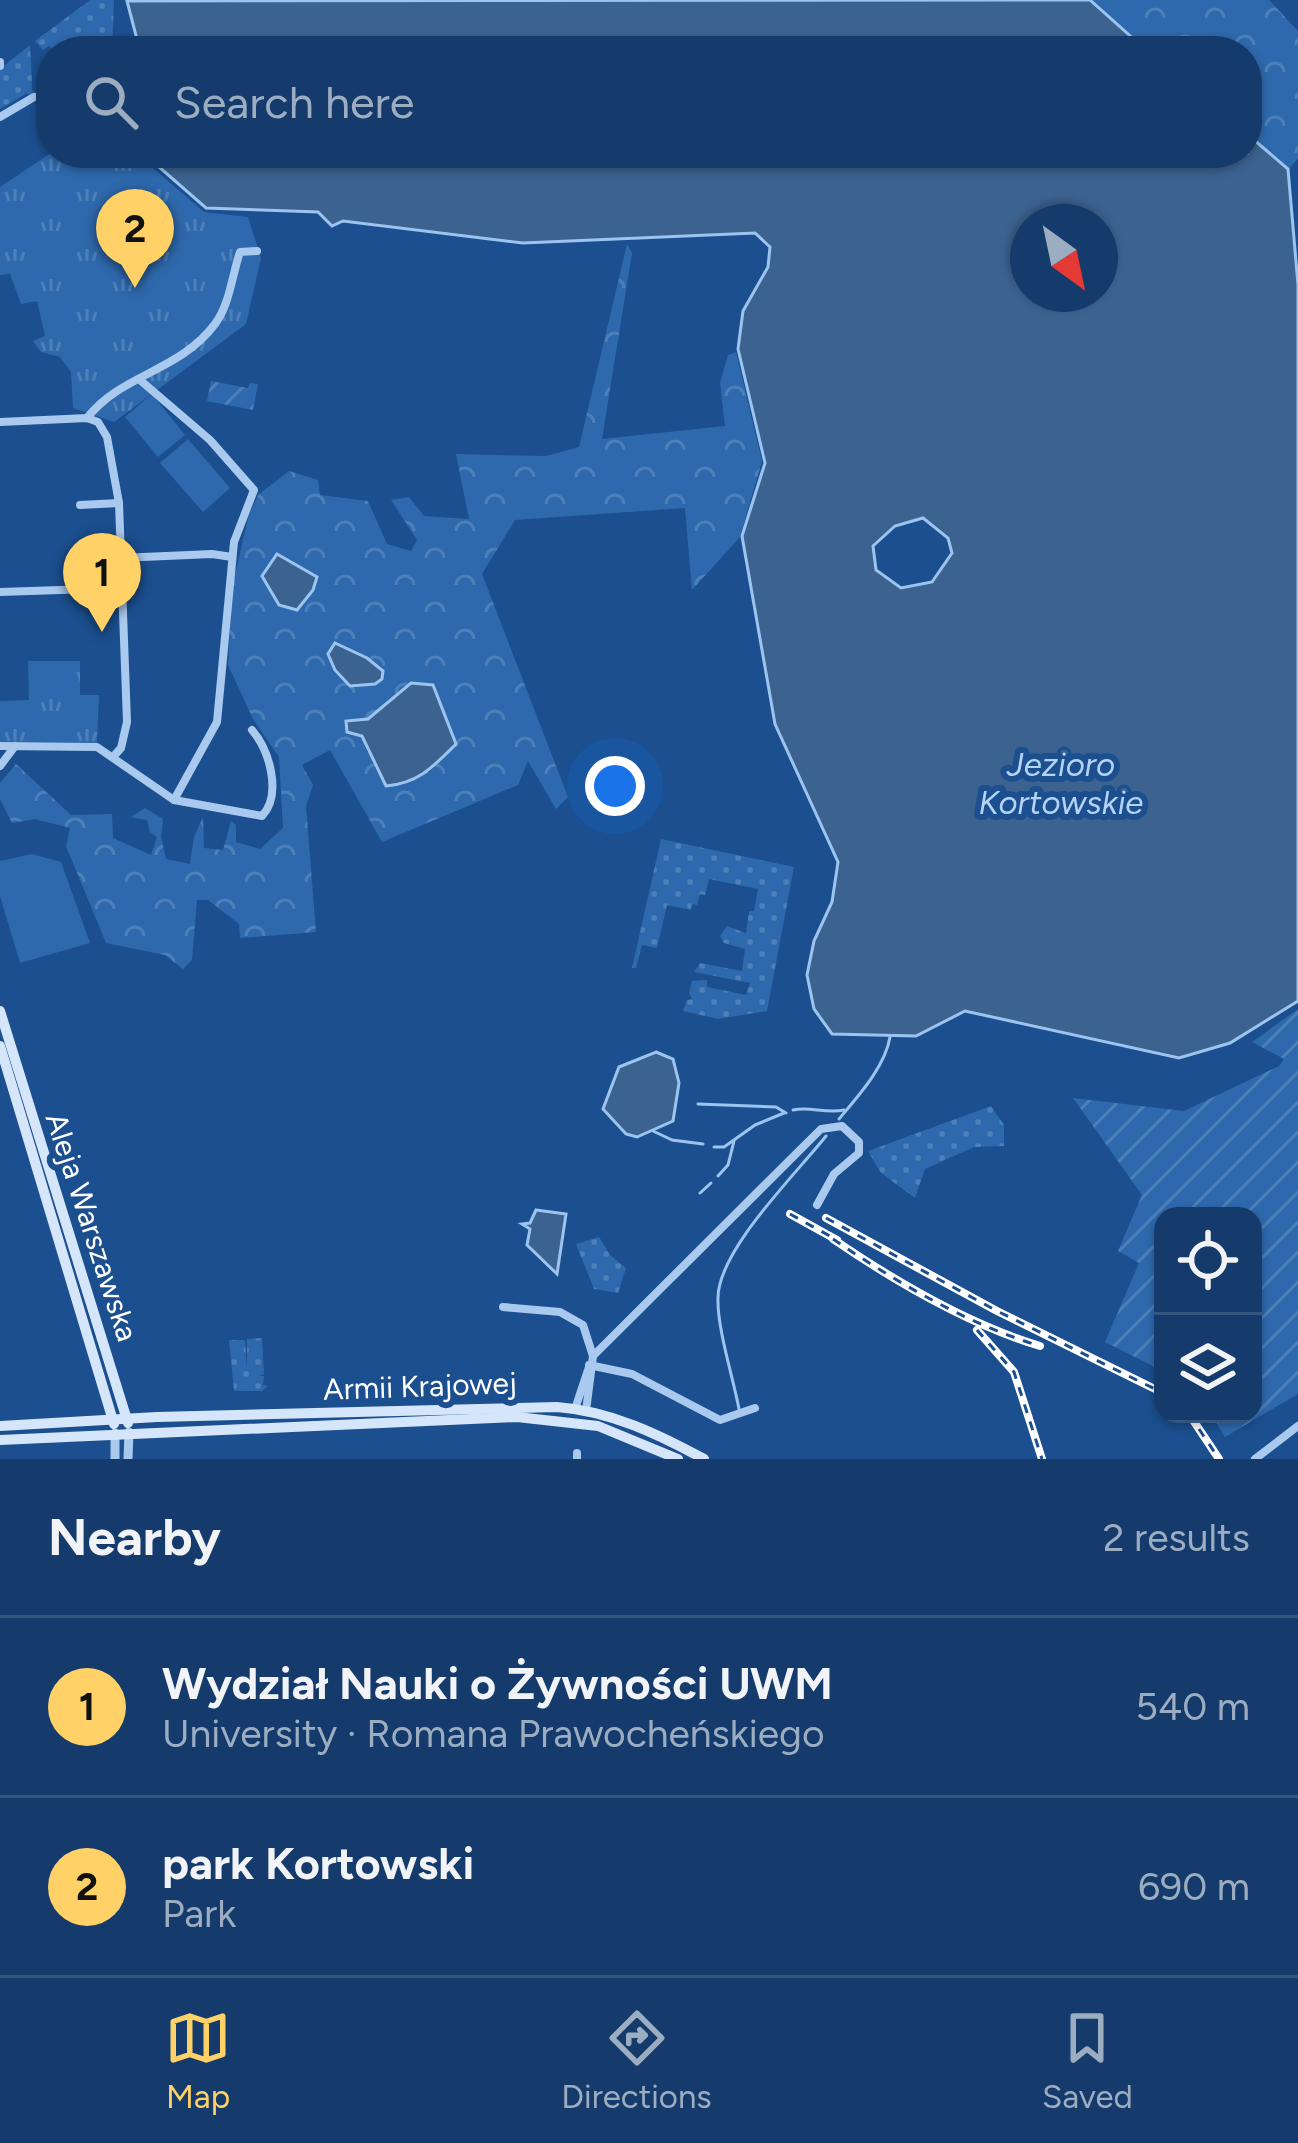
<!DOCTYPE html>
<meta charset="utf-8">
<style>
body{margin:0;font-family:Figtree,sans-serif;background:#214673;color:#f1f3f6}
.controls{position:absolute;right:36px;bottom:36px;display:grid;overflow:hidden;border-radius:24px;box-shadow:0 3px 9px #0004}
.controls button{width:108px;height:108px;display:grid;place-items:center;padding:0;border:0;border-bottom:3px solid #33557e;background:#143b6b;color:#f1f3f6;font:60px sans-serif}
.compass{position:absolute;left:1010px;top:204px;width:108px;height:108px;border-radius:50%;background:#143b6b;box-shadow:0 3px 9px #0004;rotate:147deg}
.you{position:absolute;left:615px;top:786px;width:42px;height:42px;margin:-30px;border:9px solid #fff;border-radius:50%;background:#1a73e8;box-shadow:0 0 0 18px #1a73e833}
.badge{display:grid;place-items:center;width:78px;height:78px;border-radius:50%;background:#ffd166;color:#111;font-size:39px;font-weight:700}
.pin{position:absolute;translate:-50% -99px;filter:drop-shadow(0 3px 6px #0008)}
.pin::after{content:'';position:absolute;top:63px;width:42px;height:36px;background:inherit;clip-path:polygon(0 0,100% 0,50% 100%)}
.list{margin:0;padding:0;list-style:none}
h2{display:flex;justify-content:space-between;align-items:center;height:156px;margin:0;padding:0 48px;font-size:51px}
h2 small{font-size:39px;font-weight:400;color:#9dadc1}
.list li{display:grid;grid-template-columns:78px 1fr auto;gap:36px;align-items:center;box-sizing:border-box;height:180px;padding:0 48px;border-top:3px solid #33557e}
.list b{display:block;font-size:45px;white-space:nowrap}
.list p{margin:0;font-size:39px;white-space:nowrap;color:#9dadc1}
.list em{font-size:39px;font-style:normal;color:#9dadc1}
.icon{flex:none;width:66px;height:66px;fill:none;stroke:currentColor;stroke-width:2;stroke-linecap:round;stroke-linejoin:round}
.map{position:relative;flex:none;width:1298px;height:1459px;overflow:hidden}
.search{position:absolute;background:#143b6b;box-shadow:0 3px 9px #0004;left:36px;right:36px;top:36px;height:132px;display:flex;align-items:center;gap:30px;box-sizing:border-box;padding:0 42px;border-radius:48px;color:#9dadc1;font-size:45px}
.sheet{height:516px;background:#143b6b}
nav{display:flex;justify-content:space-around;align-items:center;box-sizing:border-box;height:168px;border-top:3px solid #33557e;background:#143b6b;font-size:33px;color:#9dadc1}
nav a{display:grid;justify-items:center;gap:6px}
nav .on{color:#ffd166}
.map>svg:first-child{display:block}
</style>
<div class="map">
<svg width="1298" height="1459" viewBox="0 0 1298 1459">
<defs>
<pattern id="grass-dots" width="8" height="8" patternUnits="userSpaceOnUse" patternTransform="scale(3)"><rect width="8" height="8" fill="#2e69ad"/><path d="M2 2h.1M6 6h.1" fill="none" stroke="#4d80b9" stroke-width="1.8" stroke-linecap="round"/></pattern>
<pattern id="forest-crowns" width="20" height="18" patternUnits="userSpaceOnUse" patternTransform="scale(3)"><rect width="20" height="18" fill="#2e69ad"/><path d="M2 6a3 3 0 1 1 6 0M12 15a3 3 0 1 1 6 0" fill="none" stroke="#4d80b9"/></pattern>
<pattern id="park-tufts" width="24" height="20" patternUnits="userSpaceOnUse" patternTransform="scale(3)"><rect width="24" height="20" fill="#2e69ad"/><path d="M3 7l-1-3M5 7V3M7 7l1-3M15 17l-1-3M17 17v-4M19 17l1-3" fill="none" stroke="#4d80b9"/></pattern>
<pattern id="garden-furrows" width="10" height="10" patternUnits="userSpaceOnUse" patternTransform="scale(3)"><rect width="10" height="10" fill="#2e69ad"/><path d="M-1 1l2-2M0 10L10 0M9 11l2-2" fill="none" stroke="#4d80b9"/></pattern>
</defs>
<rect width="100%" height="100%" fill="#1b4f8f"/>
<g fill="url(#grass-dots)">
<path d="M90,0H114L112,51H54L49,46L43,50L35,41Z"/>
<path d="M30,45L33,101L27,93L0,109V69Z"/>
<path d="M661,839L794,867L767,1011L718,1019L683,1011L687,1000L692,999L689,993L692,981L707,980V987L746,995L750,983L694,972L700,963L742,971L745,949L724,943L720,936L727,926L746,933L749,911H754L758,889L709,879L705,895L700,894L697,905L692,904L691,910L667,905L657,948L642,945L636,968H632Z"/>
<path d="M991,1106L1004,1125V1146L974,1147L925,1169L915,1198L881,1173L868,1151Z"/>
<path d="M599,1237L610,1255L626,1268L618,1293L594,1289L576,1244Z"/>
<path d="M262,1338L264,1374L259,1376H264L263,1385L268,1386L262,1391H234L229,1340H245L247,1369V1339Z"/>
</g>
<g fill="url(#forest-crowns)" fill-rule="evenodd">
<path d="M1090,0H1269L1298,31V158L1289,169L1247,134V51H1147Z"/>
<path d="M627,244L632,253L602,439L725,426L720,383L728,355L736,352L762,461L740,537L692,590L685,508L515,520L482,574L568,797L556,809L528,761L518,785L382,842L330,750L302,765L313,785L306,806L316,932L240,938L239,924L208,900H197L192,960L183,969L165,955L106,943L66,846L70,828L35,819L12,823L0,799V783L16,764L71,815L112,814L113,838L151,855L157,837L150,832L147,820L131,817L145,808L163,819L161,837L166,859L190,864L194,837L203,817L204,848L223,850L231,821L236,825V842L260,849L283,828L279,757L253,719L228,665L232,588L248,518L258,495L289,471L318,480L320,495L368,501L387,544L411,551L417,540L391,500L409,497L424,516L469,519L456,454L546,456L579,447ZM412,683L433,686L456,744L429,772L367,752C356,718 388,703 412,683Z"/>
</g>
<g fill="url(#park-tufts)">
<path d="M51,153H144L147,163L204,212L248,217L261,258L246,324L114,422L73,408L71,372L60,357L41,352L33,341L45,336L37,301L21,304L10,274L0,275V187Z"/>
<path d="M28,661H80V695H99L97,743L0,742V701L29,700Z"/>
</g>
<g fill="url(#garden-furrows)">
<path d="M211,381L248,388L250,383L258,384L253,410L207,401Z"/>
<path d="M1298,1009V1394L1225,1437L1211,1414H1253V1216H1163V1371L1105,1342L1139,1263L1118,1251L1142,1195L1073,1098L1184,1111L1279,1066L1284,1059L1252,1042Z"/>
</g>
<g fill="#2e69ad">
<path d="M152,394L185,435L158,457L125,417Z"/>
<path d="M188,439L230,488L203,512L160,463Z"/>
<path d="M32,854L61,862L90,943L20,963L0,896V861Z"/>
</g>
<g fill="#3c6290" stroke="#9cc4f0" stroke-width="3" fill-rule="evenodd">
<path d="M1090,0L1147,51H140L127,1Z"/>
<path d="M1247,134L1288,169L1298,285V1001L1230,1043L1179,1058L965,1011L916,1036L832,1034L814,1009L807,975L814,941L832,902L838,862L775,724L742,536L765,463L738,349L743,311L768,267L770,247L755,233L523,243L343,221L332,226L318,212L206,208L143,153H1247ZM1028,222H1100V294H1028ZM923,518L948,538L952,553L932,582L901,588L876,570L873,546L895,526Z"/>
<path d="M277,554L317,577L313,590L297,610L279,605L262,576Z"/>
<path d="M335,643L367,658L383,671L382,679L375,684L350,686L335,670L328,654Z"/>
<path d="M411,683L433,685L456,744C434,766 419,783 386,786L362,736L347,732L346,721L368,719Z"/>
<path d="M656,1052L673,1059L679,1083L673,1121L637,1137L626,1134L603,1109L619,1067Z"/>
<path d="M536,1210L566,1214L557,1274L527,1245L530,1229L522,1224L530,1223Z"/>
</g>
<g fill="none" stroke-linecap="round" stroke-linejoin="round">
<g stroke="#9cc4f0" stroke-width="3">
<path d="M698,1104L776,1107L786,1113"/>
<path d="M793,1110C810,1106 825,1114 844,1110"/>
<path d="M839,1119C858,1096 885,1067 890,1037"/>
<path d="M653,1131L672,1140L703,1144"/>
<path d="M714,1147H724L755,1125L784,1113"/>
<path d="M718,1176L728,1165L734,1141"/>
<path d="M700,1193L711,1183"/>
<path d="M739,1409C733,1377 717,1328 718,1298C718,1250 797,1173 826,1136"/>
</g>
<g stroke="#a9c9ee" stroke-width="8">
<path d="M0,62V66"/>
<path d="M0,117L34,97"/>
<path d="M140,380L210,440L254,490L234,542L217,722L174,800"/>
<path d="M87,418C121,374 179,372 215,324C230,304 232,275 240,252L257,251"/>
<path d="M0,422L87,418L98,422L107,437L119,503L127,722L121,748L113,757"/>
<path d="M80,505L119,503"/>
<path d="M120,558L212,554L232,557"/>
<path d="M0,592L121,588"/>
<path d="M0,746L97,747L174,800L262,816C282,795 270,751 252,730"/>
<path d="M0,766L15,746"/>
<path d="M503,1307L560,1312L583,1325L593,1356L586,1411"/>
<path d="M593,1356L821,1129L842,1126L859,1142V1153L834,1174L817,1205"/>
<path d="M589,1365L632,1374L720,1420L755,1408"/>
<path d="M575,1409L589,1367"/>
<path d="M577,1453V1459"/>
<path d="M1255,1459L1298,1426"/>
</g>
<g stroke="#a9c9ee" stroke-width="9">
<path d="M115,1433V1459"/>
<path d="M128,1459L129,1432"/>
</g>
<g stroke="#d6e6fa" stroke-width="10">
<path d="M0,1011L128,1423"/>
<path d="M0,1046L114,1424"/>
<path d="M0,1426L157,1417L557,1407C610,1411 658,1434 704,1459"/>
<path d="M0,1440L517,1417L598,1426L678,1459"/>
</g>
<defs>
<g id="rail">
<path d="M790,1214L837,1240"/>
<path d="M826,1218L997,1311L1163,1393"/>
<path d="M833,1239C896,1282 967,1324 1040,1346"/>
<path d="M977,1330L1014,1372L1042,1459"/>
<path d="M1189,1414L1219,1459"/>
</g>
</defs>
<use href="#rail" stroke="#fff" stroke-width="8"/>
<use href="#rail" stroke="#1b4f8f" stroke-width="3" stroke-dasharray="9" stroke-linecap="butt"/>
</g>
<g text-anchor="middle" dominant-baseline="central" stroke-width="12" stroke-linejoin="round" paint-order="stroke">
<g font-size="30" fill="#fff" stroke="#1b4f8f">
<text transform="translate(92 1227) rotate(72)">Aleja Warszawska</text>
<text transform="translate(420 1386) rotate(-2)">Armii Krajowej</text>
</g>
<g font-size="33" font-style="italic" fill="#b5d3f5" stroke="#1b4f8f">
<text x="1061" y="764">Jezioro<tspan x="1061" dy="38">Kortowskie</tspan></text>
</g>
</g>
</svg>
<div class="controls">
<button><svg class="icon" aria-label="locate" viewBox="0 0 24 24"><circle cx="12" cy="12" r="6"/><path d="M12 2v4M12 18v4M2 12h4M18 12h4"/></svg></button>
<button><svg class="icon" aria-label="layers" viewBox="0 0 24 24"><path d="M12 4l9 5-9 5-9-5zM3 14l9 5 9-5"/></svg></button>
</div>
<svg class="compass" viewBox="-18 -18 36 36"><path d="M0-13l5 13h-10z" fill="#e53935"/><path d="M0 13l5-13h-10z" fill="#9dadc1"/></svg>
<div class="you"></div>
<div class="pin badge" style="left:102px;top:632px">1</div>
<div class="pin badge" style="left:135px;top:288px">2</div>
<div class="search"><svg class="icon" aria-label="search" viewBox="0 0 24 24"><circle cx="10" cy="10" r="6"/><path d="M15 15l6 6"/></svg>Search here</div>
</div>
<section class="sheet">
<h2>Nearby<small>2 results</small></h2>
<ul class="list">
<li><span class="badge">1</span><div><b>Wydział Nauki o Żywności UWM</b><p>University · Romana Prawocheńskiego</p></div><em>540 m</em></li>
<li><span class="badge">2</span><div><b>park Kortowski</b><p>Park</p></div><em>690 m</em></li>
</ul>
</section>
<nav>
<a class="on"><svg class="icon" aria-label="map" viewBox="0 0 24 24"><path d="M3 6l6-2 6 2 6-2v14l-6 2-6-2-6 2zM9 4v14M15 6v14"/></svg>Map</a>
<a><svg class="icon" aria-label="directions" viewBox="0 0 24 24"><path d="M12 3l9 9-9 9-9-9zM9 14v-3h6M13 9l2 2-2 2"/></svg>Directions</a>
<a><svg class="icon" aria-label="saved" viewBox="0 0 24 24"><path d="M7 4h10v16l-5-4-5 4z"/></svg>Saved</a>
</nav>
